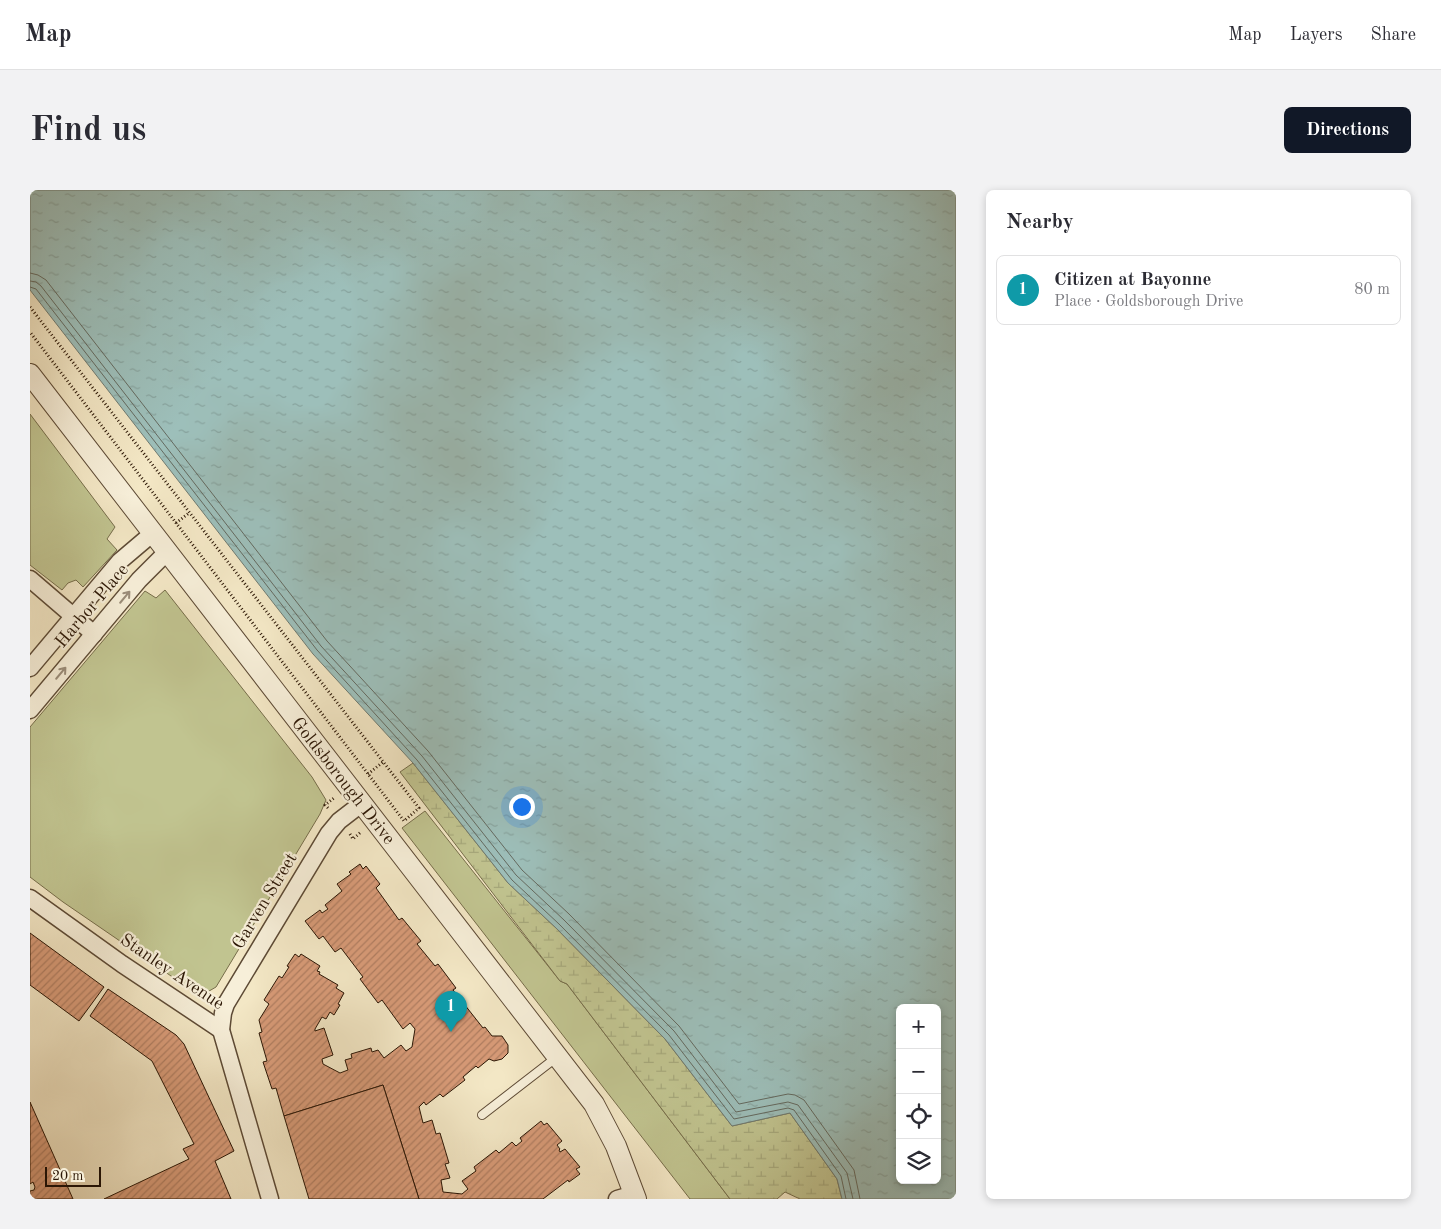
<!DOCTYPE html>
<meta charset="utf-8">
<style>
body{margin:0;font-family:"Old Standard TT",serif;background:#f2f2f3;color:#2b2b33}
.controls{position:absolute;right:15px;bottom:15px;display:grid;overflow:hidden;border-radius:8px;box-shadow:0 2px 8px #0003}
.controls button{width:45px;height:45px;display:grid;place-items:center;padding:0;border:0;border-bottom:1px solid #e1e1e2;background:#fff;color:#2b2b33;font:25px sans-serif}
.scale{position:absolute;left:15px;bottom:12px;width:56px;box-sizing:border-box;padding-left:5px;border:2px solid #2b1605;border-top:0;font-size:14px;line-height:18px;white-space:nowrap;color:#2b1605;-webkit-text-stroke:4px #f7efd9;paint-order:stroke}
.you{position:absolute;left:491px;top:616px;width:18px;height:18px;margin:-12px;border:4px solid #fff;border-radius:50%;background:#1a73e8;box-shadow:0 0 0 8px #1a73e833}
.badge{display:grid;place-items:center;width:32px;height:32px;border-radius:50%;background:#111827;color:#fff;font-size:16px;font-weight:700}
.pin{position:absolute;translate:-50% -41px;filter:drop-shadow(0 1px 2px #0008)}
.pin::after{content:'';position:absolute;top:26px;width:18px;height:15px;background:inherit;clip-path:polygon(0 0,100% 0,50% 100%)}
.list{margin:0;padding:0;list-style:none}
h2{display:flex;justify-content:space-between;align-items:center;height:65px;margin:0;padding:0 20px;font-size:21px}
h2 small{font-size:16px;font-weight:400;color:#7c7c81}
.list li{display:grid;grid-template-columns:32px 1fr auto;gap:15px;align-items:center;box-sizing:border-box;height:70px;margin:0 10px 10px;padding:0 10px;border:1px solid #e1e1e2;border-radius:8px}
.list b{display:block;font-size:19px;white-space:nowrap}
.list p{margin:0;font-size:16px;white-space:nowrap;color:#7c7c81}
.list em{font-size:16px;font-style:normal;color:#7c7c81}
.icon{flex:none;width:28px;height:28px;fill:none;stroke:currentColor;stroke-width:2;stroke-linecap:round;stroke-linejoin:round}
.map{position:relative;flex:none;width:926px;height:1009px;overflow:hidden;border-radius:8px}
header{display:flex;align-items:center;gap:30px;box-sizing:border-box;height:70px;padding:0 25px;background:#fff;border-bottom:1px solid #e1e1e2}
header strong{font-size:24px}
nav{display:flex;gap:28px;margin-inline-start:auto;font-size:18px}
.intro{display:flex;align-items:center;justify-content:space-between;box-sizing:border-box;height:120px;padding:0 30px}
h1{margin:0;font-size:35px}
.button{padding:12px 22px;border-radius:8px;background:#111827;color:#fff;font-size:18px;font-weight:700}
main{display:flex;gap:30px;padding:0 30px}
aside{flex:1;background:#fff;border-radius:8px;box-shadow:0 2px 8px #0003}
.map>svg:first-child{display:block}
</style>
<header>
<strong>Map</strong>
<nav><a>Map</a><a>Layers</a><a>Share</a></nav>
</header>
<div class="intro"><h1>Find us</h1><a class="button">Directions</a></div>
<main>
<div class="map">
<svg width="926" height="1009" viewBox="0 0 926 1009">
<defs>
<pattern id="wetland-marsh" width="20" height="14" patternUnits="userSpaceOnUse" patternTransform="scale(1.25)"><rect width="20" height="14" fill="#c1c490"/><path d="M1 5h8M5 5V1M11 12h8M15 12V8" fill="none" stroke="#a6a87b"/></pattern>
<pattern id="water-ripples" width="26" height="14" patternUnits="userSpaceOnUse" patternTransform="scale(1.25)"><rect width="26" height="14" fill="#9dbfba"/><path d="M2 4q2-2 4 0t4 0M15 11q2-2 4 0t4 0" fill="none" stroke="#87a39e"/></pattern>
<pattern id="building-hatch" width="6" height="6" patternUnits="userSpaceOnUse" patternTransform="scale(1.25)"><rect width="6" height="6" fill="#d79a77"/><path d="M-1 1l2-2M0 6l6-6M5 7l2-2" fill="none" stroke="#af7d60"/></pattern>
</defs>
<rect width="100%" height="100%" fill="#f3e7c5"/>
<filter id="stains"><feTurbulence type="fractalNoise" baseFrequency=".004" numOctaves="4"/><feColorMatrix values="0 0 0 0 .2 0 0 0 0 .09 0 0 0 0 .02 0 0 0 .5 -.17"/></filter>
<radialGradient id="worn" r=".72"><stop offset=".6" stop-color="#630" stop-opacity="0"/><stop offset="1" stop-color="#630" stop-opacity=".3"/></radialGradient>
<g fill="#c1c490" stroke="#766d4a">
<path d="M0,224L85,337L77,349L87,360L53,397L46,390L38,393L32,400L0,375Z"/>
<path d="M135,400L282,587L296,610L290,624L186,797L174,804L160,799L33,712L0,687V537L115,401L126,408Z"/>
<path d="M395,621L530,791L537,794L700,1009H660L372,638Z"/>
</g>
<path fill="url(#wetland-marsh)" stroke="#766d4a" d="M383,573L478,693L526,738L635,849L702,936L760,923L807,989L812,1009H770L755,1002L747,1009H700L537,794L530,791L370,582Z"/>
<path fill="url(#water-ripples)" stroke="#6f7b72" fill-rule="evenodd" d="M0,0H926V1009H812L807,989L760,923L702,936L635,849L526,738L478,693L383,573L283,464L0,100ZM870,818H907V990H870Z"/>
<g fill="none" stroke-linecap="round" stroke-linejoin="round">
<g stroke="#646a60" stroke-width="1">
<path d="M0,83L8,85L16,90L297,451L398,561L492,680L539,724L649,836L709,914L758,904L765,905L774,910L824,980L830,1009"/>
<path d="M0,91L6,92L11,96L291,456L392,566L486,685L534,730L644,841L706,922L758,912L768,915L817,983L823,1009"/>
<path d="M0,97L6,99L287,460L387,570L482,690L529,734L639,845L704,929L758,918L764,920L811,986L816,1009"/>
</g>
</g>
<g fill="url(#building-hatch)" stroke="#2b1605">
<path d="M330,674L333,679L336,676L350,694L346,698L369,730L372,728L391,751L387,754L405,776L408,774L426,798L423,800L453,838L455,837L462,846H472L478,855V863L472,869L464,871L459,869L448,878L446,876L433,887L435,890L413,907L410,904L396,915L394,912L389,917L393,933L402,930L406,944L410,943L419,973L415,974L420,988L411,990L413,1002L432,1004L438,999L432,991L446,981L444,977L466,960L469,963L482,952L486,956L492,951L490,948L511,931L514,935L517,933L532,951L527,955L530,959L529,960L530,962L535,959L550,977L546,979L550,984L539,992L538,990L513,1009H389L353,895L254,926L246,898L242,899L233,872L237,871L229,843L232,842L229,830L239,814L234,810L249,786L252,788L259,777L257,776L265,764L269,767L271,764L290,776L287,781L290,782L289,784L308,795L306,798L314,803L308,814L310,815L304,825L300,822L296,829L292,827L285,839V841L294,838L303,865L292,869L293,874L310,883L318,880L315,870L322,868L321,864L341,858L342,862L348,860L354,868L371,855L376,861L382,857L385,839L380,833L373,839L352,810L348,813L330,789L333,787L311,758L305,762L293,746L289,749L275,731L290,720L292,723L298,719L295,715L312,701L307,694L321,684L319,682Z"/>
<path d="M0,743L74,797L49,831L0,795Z"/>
<path d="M78,799L146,845L154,854L204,961L185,971L201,1009H74L159,969L153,959L164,954L122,871L60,826Z"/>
<path d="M353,895L389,1009H279L254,926Z"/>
<path d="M0,912L43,1009H0V1001L4,1000L5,997L3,992L0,994Z"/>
</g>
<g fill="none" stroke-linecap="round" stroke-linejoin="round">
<defs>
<path id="service" d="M452,925L527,867"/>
<g id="minor">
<path d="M0,389L64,444"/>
<path d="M0,478L90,371L123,343"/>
<path d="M0,520L109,390L137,362"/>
<path d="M0,708L92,774L191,840"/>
<path d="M240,1009L191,840L193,823L196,814L299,643L309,631L331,614"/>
<path d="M587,1009L604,1004"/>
</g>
<path id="tertiary" d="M0,184L564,914L586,956L606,1009"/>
</defs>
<use href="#service" stroke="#5d4a35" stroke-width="10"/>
<use href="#minor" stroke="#5d4a35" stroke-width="19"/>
<use href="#tertiary" stroke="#5d4a35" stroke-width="22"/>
<g stroke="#2b1605" stroke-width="3" stroke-dasharray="1 2.5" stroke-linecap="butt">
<path d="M0,117L389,618L374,631L0,142"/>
<path d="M146,333L159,323"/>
<path d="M338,584L353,572"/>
<path d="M298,618L295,615L304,608"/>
<path d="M320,644L323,649L331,642"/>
</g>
<use href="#service" stroke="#f7efd9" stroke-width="8"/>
<use href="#minor" stroke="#f7efd9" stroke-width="16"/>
<use href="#tertiary" stroke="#f7efd9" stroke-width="20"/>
</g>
<defs><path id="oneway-shaft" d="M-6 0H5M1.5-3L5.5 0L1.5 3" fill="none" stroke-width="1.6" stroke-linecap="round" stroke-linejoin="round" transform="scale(1.25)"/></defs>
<g stroke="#9b8d7a">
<use href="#oneway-shaft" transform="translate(95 407) rotate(-50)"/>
<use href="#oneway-shaft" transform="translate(31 483) rotate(-50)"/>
</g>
<g text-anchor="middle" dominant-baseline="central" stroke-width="4.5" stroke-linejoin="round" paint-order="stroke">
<g font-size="18" fill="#2b1605" stroke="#f7efd9">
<text transform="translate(62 416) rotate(-50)">Harbor Place</text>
<text transform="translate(313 591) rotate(52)">Goldsborough Drive</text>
<text transform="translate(235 711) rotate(-59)">Garven Street</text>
<text transform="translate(142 782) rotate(34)">Stanley Avenue</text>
</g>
</g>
<rect width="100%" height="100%" filter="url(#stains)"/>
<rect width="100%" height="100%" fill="url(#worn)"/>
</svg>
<div class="controls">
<button>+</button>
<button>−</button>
<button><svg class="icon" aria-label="locate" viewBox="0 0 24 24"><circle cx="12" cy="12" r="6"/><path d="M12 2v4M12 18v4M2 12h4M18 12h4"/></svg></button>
<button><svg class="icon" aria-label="layers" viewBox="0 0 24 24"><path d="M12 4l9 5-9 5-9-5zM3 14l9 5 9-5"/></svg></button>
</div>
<div class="scale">20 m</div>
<div class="you"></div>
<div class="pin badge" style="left:421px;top:842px;background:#0f9aa8">1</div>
</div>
<aside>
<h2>Nearby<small></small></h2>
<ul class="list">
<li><span class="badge" style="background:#0f9aa8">1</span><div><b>Citizen at Bayonne</b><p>Place · Goldsborough Drive</p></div><em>80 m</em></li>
</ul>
</aside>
</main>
